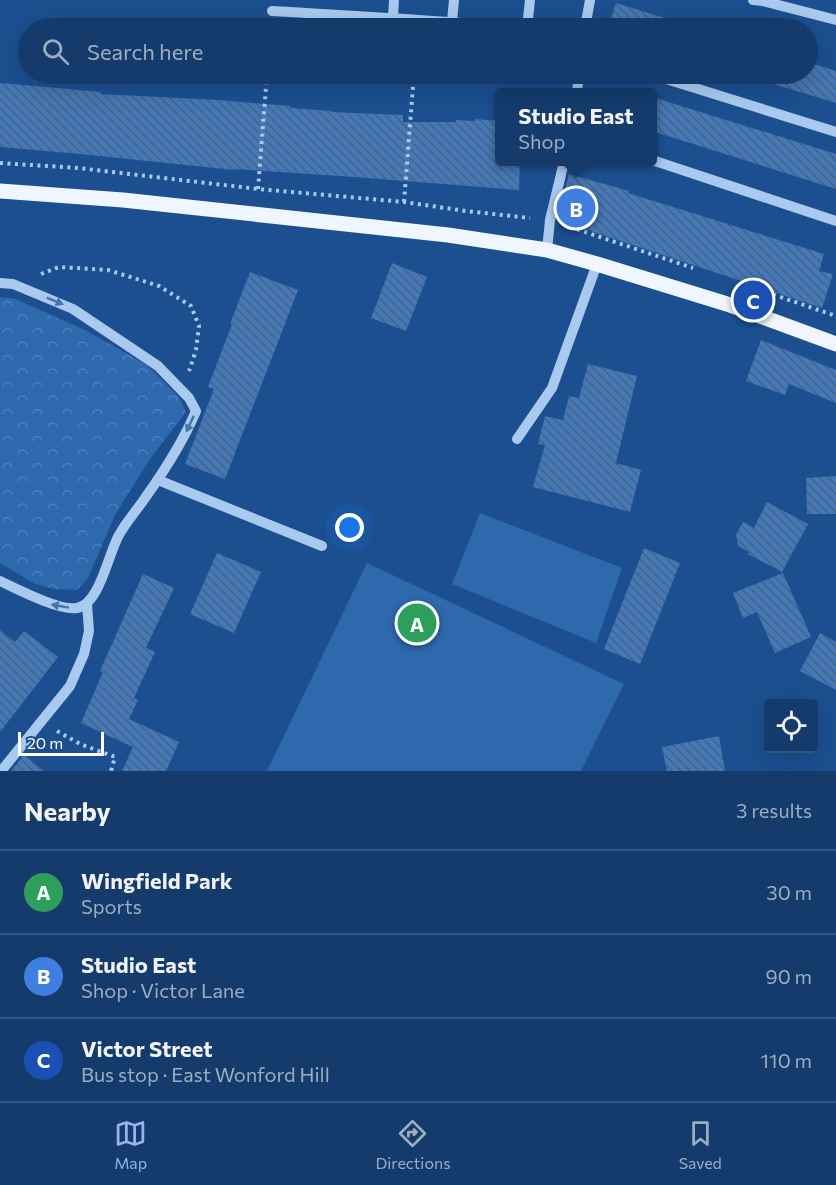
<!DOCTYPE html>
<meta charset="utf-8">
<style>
body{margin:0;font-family:Commissioner,sans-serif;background:#214673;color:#f1f3f6}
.controls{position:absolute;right:18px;bottom:18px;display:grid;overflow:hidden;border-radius:6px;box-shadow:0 6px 24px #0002}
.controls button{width:54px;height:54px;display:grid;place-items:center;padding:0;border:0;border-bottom:2px solid #33557e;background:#143b6b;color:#f1f3f6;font:30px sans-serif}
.scale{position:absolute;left:18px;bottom:15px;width:86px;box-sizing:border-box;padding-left:6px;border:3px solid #fff;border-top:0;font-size:16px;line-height:21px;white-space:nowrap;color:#fff;-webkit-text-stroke:4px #1b4f8f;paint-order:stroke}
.you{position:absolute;left:350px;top:528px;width:21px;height:21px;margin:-15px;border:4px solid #fff;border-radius:50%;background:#1a73e8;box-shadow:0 0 0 9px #1a73e833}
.badge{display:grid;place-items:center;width:39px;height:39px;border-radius:50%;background:#95b2f1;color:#fff;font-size:20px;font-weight:700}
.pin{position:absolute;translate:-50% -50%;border:3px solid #fff;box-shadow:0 2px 6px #0006}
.popup{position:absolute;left:495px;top:88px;width:162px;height:78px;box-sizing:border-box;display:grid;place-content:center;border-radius:6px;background:#143b6b;filter:drop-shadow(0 2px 4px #0005);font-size:20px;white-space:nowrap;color:#9dadc1}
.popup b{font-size:22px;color:#f1f3f6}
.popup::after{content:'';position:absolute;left:50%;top:100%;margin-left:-12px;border:12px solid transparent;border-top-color:#143b6b}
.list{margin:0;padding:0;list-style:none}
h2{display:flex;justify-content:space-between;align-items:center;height:78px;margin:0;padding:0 24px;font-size:26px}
h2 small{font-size:20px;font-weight:400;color:#9dadc1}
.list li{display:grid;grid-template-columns:39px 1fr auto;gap:18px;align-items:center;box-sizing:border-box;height:84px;padding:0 24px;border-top:2px solid #33557e}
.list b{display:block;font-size:22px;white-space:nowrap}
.list p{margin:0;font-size:20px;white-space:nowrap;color:#9dadc1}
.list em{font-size:20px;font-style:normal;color:#9dadc1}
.icon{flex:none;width:33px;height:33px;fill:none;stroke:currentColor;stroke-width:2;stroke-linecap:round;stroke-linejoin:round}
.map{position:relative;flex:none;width:836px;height:771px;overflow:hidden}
.search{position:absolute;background:#143b6b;box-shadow:0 6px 24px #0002;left:18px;right:18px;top:18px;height:66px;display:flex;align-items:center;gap:15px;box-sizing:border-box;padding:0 21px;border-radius:33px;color:#9dadc1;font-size:22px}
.sheet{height:330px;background:#143b6b}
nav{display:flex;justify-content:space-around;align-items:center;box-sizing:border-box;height:84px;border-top:2px solid #33557e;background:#143b6b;font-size:16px;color:#9dadc1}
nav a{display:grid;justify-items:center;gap:3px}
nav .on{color:#95b2f1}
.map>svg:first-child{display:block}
</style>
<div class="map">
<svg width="836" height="771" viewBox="0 0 836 771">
<defs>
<pattern id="park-crowns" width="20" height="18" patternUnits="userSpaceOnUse" patternTransform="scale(1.5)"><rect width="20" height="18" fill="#2e69ad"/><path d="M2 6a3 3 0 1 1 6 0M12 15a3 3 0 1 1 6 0" fill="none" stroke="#4d80b9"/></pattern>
<pattern id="building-back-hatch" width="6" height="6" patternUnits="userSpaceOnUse" patternTransform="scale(1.5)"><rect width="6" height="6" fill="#4478b7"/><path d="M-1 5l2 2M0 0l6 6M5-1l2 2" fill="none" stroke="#486282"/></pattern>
</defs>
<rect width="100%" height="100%" fill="#1b4f8f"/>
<g fill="#2e69ad">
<path d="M480,513L622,568L596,643L452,584Z"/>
<path d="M367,563L624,684L581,771H267Z"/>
</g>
<path fill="url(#park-crowns)" d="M0,297L15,299L85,330L147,365L179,397L186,412L150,459L115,515L88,578L77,590L54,589L35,584L0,563Z"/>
<g fill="url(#building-back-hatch)">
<path d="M616,3L681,23L680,28H608Z"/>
<path d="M807,62L836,71V103L757,79L758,74H807Z"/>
<path d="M0,83L101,92L100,94L218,100L290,106V108L332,111V112L403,115V122H456V120L475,121V119L500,121V162H520L519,190L354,177L234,169V170L80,154L0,147Z"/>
<path d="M652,97L836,154V189L652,131Z"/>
<path d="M569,174L629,191L628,193L824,254L819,271L833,274L822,308L558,220Z"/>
<path d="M392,263L427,277L406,331L371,318Z"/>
<path d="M250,272L298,290L225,479L185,464L214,389L208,387L232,324H230Z"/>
<path d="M761,340L836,370V403L789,384L785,395L746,381Z"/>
<path d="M588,364L637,376L616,463L641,470L630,512L533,487L545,445L538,444L545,416L563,420L569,396L579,398Z"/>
<path d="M836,476V514H807L806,478Z"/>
<path d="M767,502L808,524L782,572L748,554L749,552L738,546L736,535L743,522L754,528Z"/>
<path d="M644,548L680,563L640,664L604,649Z"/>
<path d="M217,553L261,572L234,633L190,614Z"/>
<path d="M783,573L811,637L775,653L757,612L743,618L733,593Z"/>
<path d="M143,574L174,588L146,648L155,652L134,698L138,700L129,719L179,742L166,771H122L133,747L81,723L103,672L100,671Z"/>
<path d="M0,630L15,642L24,631L58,657L0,732Z"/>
<path d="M820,633L836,642V690L800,671Z"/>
<path d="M719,736L725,771H667L662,747Z"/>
<path d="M24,755L44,771H11Z"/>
</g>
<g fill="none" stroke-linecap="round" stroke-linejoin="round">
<g stroke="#a9c9ee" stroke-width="4" stroke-dasharray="3 4.5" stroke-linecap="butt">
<path d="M0,163L78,168L258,189L404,202L466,211L530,218"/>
<path d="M258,189L267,74"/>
<path d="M404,202L414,74"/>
<path d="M570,227L693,268"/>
<path d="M41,274L59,267L108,270L159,286L191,306L199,326L196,350L189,371"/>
<path d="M766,292L836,316"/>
<path d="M57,731L80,744L115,757L111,771"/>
</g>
<g stroke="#a9c9ee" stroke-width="10">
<path d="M753,0L763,1L836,20"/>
<path d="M272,11C356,16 440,20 523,28"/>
<path d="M393,18L394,0"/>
<path d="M452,21L454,0"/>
<path d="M527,28L530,0"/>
<path d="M585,28L590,0"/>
<path d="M650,74L836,132"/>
<path d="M577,92L579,74"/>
<path d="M652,160L836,221"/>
<path d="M547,250L550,220L564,162"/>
<path d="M0,283L13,284L73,309L158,366L189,398L196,411C183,442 165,470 145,498C137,510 126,522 119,535C108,554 100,604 77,608C59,611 17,589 0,581"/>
<path d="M517,439L552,388L597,264"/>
<path d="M158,480L322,546"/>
<path d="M2,770L70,686L84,654L89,631L87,604"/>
</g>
<path stroke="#f0f6ff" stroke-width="15" d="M0,191L123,200L448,235L547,250L597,264L727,304L836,344"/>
</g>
<defs><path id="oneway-solid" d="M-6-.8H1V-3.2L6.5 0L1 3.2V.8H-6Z" transform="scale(1.5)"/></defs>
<g fill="#4674ac">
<use href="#oneway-solid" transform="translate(55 301) rotate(22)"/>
<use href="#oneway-solid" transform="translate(190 424) rotate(115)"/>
<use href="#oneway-solid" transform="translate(60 606) rotate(-170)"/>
</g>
</svg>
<div class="controls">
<button><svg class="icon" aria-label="locate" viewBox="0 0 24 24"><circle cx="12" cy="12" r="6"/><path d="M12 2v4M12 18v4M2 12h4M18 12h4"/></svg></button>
</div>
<div class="scale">20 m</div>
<div class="you"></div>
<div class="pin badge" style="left:417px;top:623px;background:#2e9e5b">A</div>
<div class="pin badge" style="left:576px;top:208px;background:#3f7fe0">B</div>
<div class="popup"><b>Studio East</b>Shop</div>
<div class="pin badge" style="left:753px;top:300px;background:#1a4fb4">C</div>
<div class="search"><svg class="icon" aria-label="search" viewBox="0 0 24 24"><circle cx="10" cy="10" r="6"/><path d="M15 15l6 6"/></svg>Search here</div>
</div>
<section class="sheet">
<h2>Nearby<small>3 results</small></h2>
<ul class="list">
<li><span class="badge" style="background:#2e9e5b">A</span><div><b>Wingfield Park</b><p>Sports</p></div><em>30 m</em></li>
<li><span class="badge" style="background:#3f7fe0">B</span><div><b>Studio East</b><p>Shop · Victor Lane</p></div><em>90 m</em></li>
<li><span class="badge" style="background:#1a4fb4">C</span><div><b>Victor Street</b><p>Bus stop · East Wonford Hill</p></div><em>110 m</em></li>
</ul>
</section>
<nav>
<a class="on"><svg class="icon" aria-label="map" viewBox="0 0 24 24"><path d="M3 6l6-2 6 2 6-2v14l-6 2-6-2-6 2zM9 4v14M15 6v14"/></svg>Map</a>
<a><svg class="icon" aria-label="directions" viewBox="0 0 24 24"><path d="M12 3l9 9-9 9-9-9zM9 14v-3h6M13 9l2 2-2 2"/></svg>Directions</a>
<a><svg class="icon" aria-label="saved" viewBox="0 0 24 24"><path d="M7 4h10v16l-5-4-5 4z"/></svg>Saved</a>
</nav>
